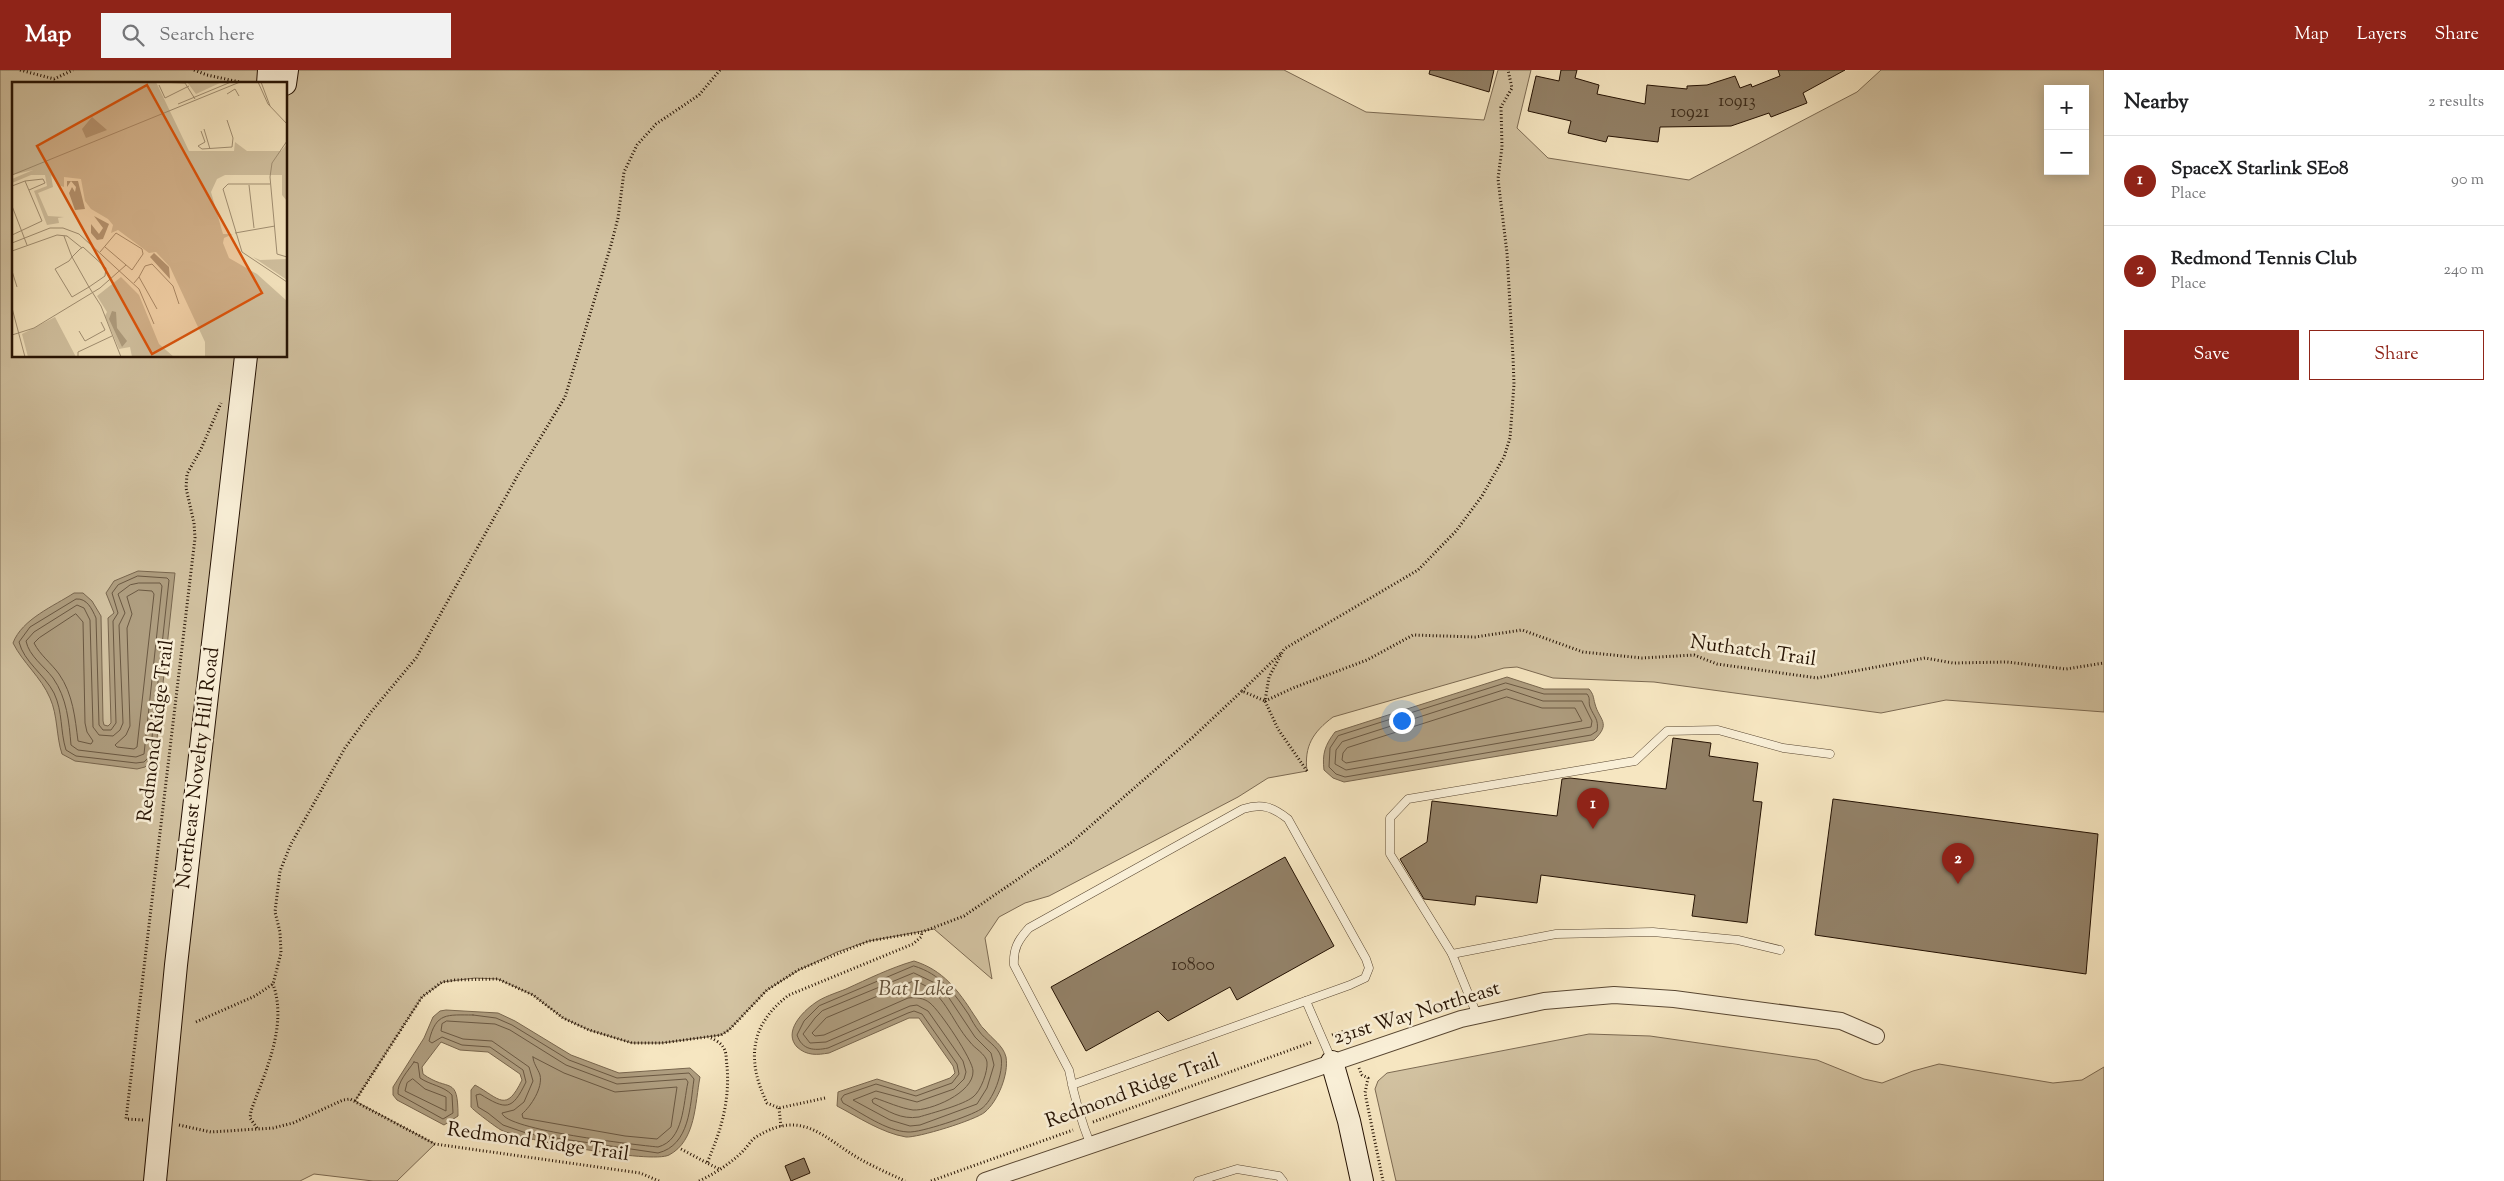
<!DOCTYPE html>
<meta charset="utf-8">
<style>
body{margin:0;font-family:"Sorts Mill Goudy",serif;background:#f2f2f2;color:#202124}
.controls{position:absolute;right:15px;top:15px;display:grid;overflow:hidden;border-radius:0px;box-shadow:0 2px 12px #0003}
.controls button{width:45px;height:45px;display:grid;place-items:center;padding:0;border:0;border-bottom:1px solid #e0e0e0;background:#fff;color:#202124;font:25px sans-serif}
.you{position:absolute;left:1401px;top:650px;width:18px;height:18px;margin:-12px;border:4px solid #fff;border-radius:50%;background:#1a73e8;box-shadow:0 0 0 8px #1a73e833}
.badge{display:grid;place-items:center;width:32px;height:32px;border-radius:50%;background:#8f2418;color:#fff;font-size:16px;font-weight:700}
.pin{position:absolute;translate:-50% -41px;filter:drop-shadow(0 1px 2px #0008)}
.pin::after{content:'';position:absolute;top:26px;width:18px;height:15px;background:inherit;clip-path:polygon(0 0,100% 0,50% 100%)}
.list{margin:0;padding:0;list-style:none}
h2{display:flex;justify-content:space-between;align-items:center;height:65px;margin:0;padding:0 20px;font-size:21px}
h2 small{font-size:16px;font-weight:400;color:#757577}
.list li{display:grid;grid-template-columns:32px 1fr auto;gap:15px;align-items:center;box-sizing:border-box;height:90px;padding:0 20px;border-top:1px solid #e0e0e0}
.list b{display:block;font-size:19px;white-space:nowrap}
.list p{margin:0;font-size:16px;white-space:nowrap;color:#757577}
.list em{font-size:16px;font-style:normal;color:#757577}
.actions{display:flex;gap:10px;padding:15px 20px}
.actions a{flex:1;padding:11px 0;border:1px solid #8f2418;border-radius:0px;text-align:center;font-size:18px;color:#8f2418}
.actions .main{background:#8f2418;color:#fff}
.icon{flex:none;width:28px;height:28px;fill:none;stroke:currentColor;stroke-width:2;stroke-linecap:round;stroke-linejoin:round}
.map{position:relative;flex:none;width:2104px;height:1111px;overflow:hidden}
header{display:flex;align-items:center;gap:30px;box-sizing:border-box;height:70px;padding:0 25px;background:#8f2418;color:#fff}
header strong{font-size:24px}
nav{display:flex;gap:28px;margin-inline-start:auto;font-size:18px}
.search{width:350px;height:45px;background:#f2f2f2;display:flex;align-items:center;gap:12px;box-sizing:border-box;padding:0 18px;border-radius:0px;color:#757577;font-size:19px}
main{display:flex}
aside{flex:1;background:#fff}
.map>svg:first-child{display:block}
</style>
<header>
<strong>Map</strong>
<div class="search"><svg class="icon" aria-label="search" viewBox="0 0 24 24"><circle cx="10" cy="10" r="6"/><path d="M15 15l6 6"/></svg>Search here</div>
<nav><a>Map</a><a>Layers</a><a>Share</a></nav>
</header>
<main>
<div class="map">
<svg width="2104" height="1111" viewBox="0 0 2104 1111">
<rect width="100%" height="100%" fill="#f6e6c1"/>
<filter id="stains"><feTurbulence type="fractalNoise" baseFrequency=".004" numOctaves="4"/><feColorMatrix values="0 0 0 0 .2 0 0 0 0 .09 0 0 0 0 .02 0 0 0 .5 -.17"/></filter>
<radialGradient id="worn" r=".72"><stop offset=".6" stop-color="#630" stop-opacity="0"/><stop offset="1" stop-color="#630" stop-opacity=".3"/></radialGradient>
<g fill="#d2c2a1" stroke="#7c6a52" fill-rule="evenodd">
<path d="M0,0H1284L1366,42L1484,50L1498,0H1531L1517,58L1548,88L1689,110L1857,22L1881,0H2104V642L1946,630L1881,643L1654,612L1553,608L1517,597L1504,598L1333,647C1313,662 1304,676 1307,701L1268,708L1238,727L1049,826L1025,833L999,847L985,868L992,909L934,859L869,871L837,882L799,900L767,920L729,960L721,965L662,973H632L589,960L563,948L533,925L498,909L475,908L443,912L422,927L355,1031L435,1074L397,1111H373L314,1104L300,1111H0ZM14,14H286V286H14ZM2048,19H2085V101H2048Z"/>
<path d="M1589,964L1650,966L1817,990L1864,1009L1882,1013L1913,1001L1939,994L2053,1013L2082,1010L2104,997V1111H1396L1375,1019L1378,1011L1387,1003Z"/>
</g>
<g fill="#af9e80" stroke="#78664e">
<path d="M138,501L175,503L155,687L145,697L137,699L75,691L62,684C56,666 58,646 50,628C41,607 23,593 13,573C22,549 54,536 74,523H83L92,531L101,546L103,651L104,655L108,656L111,653L108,548L114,543L106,523L114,511Z"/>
<path d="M1507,607L1544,619H1589C1594,625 1593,627 1595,634C1599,650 1612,653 1594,670L1344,712L1333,708L1324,700C1322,684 1325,675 1335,662Z"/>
<path d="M914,891C943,900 958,920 974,945C978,950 980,956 985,960C992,969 1003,975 1006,987C1009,1004 998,1031 985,1042C976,1050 917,1068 906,1067C882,1063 858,1047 837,1036L838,1022L877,1009L915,1021L950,1008L955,1003L953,996L919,948H909L829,983C817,985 807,986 797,977C783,962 802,942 815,933C823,927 836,923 846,919C868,909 890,898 914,891Z"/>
<path d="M446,940L498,943L515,951L571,985L619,1003L690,998L700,1007C695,1033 696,1071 669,1085C652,1094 521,1070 501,1060C497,1058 473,1040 471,1037V1020L475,1015C500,1029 506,1043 522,1010L520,1004L488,982L460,980L441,972L422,997L423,1004C449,1023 458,1004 458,1046L444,1055L397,1030L393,1025V1017L424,968L433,947L440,941Z"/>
</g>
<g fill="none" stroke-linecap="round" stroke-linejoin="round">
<g stroke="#6a5842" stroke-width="1">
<path d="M138,506L167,508L169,510L150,686L144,692L136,693L76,686L66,680C60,661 63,642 54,623C44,604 24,592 19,572L30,557L76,529C87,528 92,539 96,548L99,655L103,660H111L116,653L113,551L118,543L112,523L118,515Z"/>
<path d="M139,513H160L162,516L144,684L136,687L78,680L71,675C69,652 67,628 53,608C44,596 29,586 26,571L34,562L77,535L84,538L90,550L93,657L99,665L113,666L120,660L123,653L119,555L125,543L118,524L130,515Z"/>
<path d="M139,520L152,521L154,524L137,677L134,679L117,677L115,675L126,665L130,656L127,558L132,544L127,527Z"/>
<path d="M76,544L83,552L85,653L87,662L93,671L91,674L78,671C75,648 73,624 59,604C51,593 40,585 34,573L39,568Z"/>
<path d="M1506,613L1544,624H1587C1591,629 1588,631 1590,637C1594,647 1599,649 1597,661L1591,665L1345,707L1336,704L1329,697L1330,678L1338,666Z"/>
<path d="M1507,619L1543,631H1582L1592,651L1591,657L1346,700L1335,694L1336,680L1342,672Z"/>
<path d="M1507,627L1542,638H1575L1582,651L1346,693L1342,690L1343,683L1347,678Z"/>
<path d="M914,896C941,904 954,923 969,945C972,951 975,956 979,961C985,970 998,976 1001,987C1004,1002 993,1031 981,1039C971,1046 920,1063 908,1062C886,1061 862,1043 843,1033L841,1029L844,1025L876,1014L916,1026L952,1013L959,1004L957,994L922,944L914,941L908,943L828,978C814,981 802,980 797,965L804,951L819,936Z"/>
<path d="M914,903L935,913L947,925L975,967L991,983L994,995L987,1018L977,1034L920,1055L910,1056L890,1050L853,1030L876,1021L917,1032L954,1019L964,1009L966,1002L963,991L928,941L917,935L910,936L826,972L810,973L803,964L815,948L822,941Z"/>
<path d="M914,911C944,919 951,951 970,972C974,978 986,984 987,992C988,1001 981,1021 973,1027C963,1035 932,1043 919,1047C901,1050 888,1041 873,1033L872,1030L875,1028C887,1032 900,1038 913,1040C930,1041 974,1023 973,1001C973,990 940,941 930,933C924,928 916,927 908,928L824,965L815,966L812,963L826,948Z"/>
<path d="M473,945L496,948L512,955L569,990L617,1008L689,1003L694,1009C690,1036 690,1075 658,1083L529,1064L503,1055L488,1043L478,1037L476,1025L480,1024C506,1040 512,1041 526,1012L523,1000L490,977L462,975L442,967L432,973L429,971C436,942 447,945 473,945Z"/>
<path d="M447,951L495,954L510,960L566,995L617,1014L686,1009L688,1012C683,1034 684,1070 658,1077C637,1075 505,1060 502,1043L514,1040L524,1032L533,1011L529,997L492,971L463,969L441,961L442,954Z"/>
<path d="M533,987L564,1003L615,1022L677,1017L671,1057L657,1069L625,1066L523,1048L522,1044C531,1036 543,1018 540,1005C538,999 533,993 533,987Z"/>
<path d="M414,992L418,993L420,1008C430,1015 444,1016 452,1025L453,1043L443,1049L398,1024C397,1012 408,1001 414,992Z"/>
<path d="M413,1009L425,1019L446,1027V1041L405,1021L407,1013Z"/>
</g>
</g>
<g fill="#928066" stroke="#251203">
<path d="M1430,0H1494L1489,22L1429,4Z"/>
<path d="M1561,0H1577L1575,8L1599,15L1597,24L1645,34L1647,15L1687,19V16L1707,15L1735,6L1740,18L1751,14L1752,17L1780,6L1778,0H1845L1803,23L1807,33L1771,47L1769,43L1731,56L1660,57L1658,72L1608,66L1606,72L1568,63L1571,51L1528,41L1536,6L1559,11Z"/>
<path d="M1673,668L1711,673L1709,686L1758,693L1753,731L1762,732L1747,853L1692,846L1695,825L1541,805L1537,833L1476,826L1475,835L1424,829L1400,789L1427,772L1432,731L1557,746L1562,709L1570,708L1666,719Z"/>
<path d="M1833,729L2098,764L2086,904L1815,865Z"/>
<path d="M1285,787L1334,876L1237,930L1230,917L1168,951L1158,941L1086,981L1051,917Z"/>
<path d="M804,1088L810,1103L791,1111L785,1096Z"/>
</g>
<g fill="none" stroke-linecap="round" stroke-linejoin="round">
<defs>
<g id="lane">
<path d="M1452,884L1390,784V748L1408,729L1635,691L1667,661L1718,660L1783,678L1830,684"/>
<path d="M1306,931L1332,991"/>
<path d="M1477,945L1452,884L1556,864L1653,862L1738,870L1780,880"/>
<path d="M1072,1015L1350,915L1365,908L1369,898L1366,889L1288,749C1273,737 1262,733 1243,739L1029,858C1018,870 1013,879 1014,895L1069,1000C1074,1026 1081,1051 1091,1076"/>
<path d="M1198,1111L1237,1099L1279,1106L1283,1111"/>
</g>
<path id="street" d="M985,1111L1461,949L1544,931L1614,925L1674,929L1841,951L1876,966"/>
<g id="secondary">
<path d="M268,14L269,0"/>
<path d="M285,14L287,0"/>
<path d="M1332,992L1349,1051L1362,1111"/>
<path d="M155,1111L176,895L246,286"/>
</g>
</defs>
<use href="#lane" stroke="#594732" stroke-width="9"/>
<use href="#street" stroke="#594732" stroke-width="18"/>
<use href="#secondary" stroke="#251203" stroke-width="24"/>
<g stroke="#251203" stroke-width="3" stroke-dasharray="1 2.5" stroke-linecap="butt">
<path d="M20,0L54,9L73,0"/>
<path d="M194,0L207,5L249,14"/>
<path d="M1242,621L1281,583"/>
<path d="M1265,631L1293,618L1367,590L1413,565L1475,567L1522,560L1583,582L1642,588L1694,585L1717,594L1817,608L1925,588L1953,593L2007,592L2066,599L2104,593"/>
<path d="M1307,701L1278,659L1265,631L1269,607L1284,579L1418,500L1456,461L1482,426L1504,387L1510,368L1514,314L1513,287L1507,183L1498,109L1502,77L1501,37L1512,18L1508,0"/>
<path d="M196,952L255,926L273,914L281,883L280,862L275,842L280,801L291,774L345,678L371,642L416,588L519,403L565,327L611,175L618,148L624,102L637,75L656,54L699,25L720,0"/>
<path d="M1332,965L1344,961L1348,972"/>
<path d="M711,968C715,970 721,973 723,977C727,982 726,990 727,996C730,1031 721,1061 707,1093L719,1099"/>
<path d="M1359,998L1362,1005L1368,1008L1365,1023L1383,1111"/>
<path d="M825,1028L779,1038L767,1033C746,990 750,954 789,925L913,874L921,867L922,862"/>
<path d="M355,1031L422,927L442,912L455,910L498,909L533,925L563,948L589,960L632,973H662L721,965L729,960L767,920L798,900L869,871L922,862L964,846L1072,772L1193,667L1242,621L1265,631"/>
<path d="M779,1038L781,1057"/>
<path d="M143,1050L126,1049L195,468L194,453L186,418L187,404L201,379L221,333"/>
<path d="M1093,1052L1312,972"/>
<path d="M179,1055L211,1062L273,1058L293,1053L343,1030L350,1029L435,1074L640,1103L659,1111"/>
<path d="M257,1058L250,1048L251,1041C265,1002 288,956 273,914"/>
<path d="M681,1079L707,1093"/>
<path d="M699,1111C714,1104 728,1095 740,1084C746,1079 750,1071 756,1067C803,1038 823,1068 860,1089C874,1097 890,1104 905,1111"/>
<path d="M931,1111L1073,1060"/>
</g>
<use href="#lane" stroke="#f9efd7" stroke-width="8"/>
<use href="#street" stroke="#f9efd7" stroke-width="16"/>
<use href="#secondary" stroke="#f9efd7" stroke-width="22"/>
</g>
<g text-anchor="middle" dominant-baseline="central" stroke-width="5" stroke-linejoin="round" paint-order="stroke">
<g font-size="18" fill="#402e1c">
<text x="1737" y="32">10913</text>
<text x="1690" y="43">10921</text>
<text x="1193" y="896">10800</text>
</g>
<g font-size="20" fill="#251203" stroke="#f9efd7">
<text transform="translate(1753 582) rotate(8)">Nuthatch Trail</text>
<text transform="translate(157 661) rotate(-83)">Redmond Ridge Trail</text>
<text transform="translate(199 698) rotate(-83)">Northeast Novelty Hill Road</text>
<text transform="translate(1417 944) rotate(-17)">231st Way Northeast</text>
<text transform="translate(1133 1022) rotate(-20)">Redmond Ridge Trail</text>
<text transform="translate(538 1073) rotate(8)">Redmond Ridge Trail</text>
</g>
<g font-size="21" font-style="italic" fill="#63513b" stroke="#f9efd7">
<text x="916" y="920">Bat Lake</text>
</g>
</g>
<g transform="translate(12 12)">
<rect width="275" height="275" fill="#f6e6c1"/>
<path d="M0,0H144L177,69H222L223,60L235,69H269L275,62V119L270,113V93H213L205,97L199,110L211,152H221L212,156L211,161L217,176L245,192L275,219V275H193V260L158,185L144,170L137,171L106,148L99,151L101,143L96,137L79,127L73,119L69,97L52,95V105L46,103L39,93L41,105L26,111L36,134L52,135L46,136L47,141L35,143L22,109L35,104L33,93H19L0,101V97L21,88L0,93ZM175,0H210L184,12ZM241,175L248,178L275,177V198ZM109,195L127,213L147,262L162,275H120L118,265L107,267L93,234L95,230L85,214ZM43,235L64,275H16L10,252Z" fill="#d2c2a1"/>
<path d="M80,35L95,48L74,56L70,47ZM55,99H66L73,127L63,128L57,111L60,105L63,110L64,105L59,99L55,105ZM82,134L97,142L91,157L85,158L79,151V142L87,152L91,146ZM142,171L157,185L158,197L138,175ZM100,229L104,230L105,246L115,259L110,265L97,237Z" fill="#af9e80"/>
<path fill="none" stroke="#a29175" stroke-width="1" d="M144,0L173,1L183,17M246,0L256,22L275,42M249,0L258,24M147,3L153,16L177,4M215,12L223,7L227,14M166,22L219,0M192,47L198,67M275,59L260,81L258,95L265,172L275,175M186,64L190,67L220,65L221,56L215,38M186,64L193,60L189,49M0,93L228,0M13,99L31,97L33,101L17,108M258,102H216L211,107L230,170L275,200M237,103L242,146M0,104L13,99L30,139L0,153M0,124L15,163M223,151L263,144M52,154L58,170L60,175L77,205L60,215L43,187L57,179L60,175L68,167L71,165L94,186L93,194L77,205L89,224L109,275M0,161L38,146H51L67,152L127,207L142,242M0,169L45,153L55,154L70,166M88,170L104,151L130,167L131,172L120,188L93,165M0,189L5,205M127,195L133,184L140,182L161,204L167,222M122,201L127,195L145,227M0,226L13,275M67,249L73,259L93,248L89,240M0,253L22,246L88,206L114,183M66,275V270L100,254"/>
<path fill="#de550c" fill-opacity="0.15" stroke="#de550c" stroke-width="2.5" d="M135,3L250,211L140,272L25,64Z"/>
<rect width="275" height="275" fill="none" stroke="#251203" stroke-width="2.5"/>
</g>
<rect width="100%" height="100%" filter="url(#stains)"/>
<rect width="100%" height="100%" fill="url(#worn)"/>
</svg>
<div class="controls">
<button>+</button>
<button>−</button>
</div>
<div class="you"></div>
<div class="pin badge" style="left:1593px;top:759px">1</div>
<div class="pin badge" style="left:1958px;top:814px">2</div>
</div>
<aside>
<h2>Nearby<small>2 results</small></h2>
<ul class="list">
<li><span class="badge">1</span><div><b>SpaceX Starlink SE08</b><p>Place</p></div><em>90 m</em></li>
<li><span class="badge">2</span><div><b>Redmond Tennis Club</b><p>Place</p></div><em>240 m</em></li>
</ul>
<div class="actions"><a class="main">Save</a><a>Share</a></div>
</aside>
</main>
